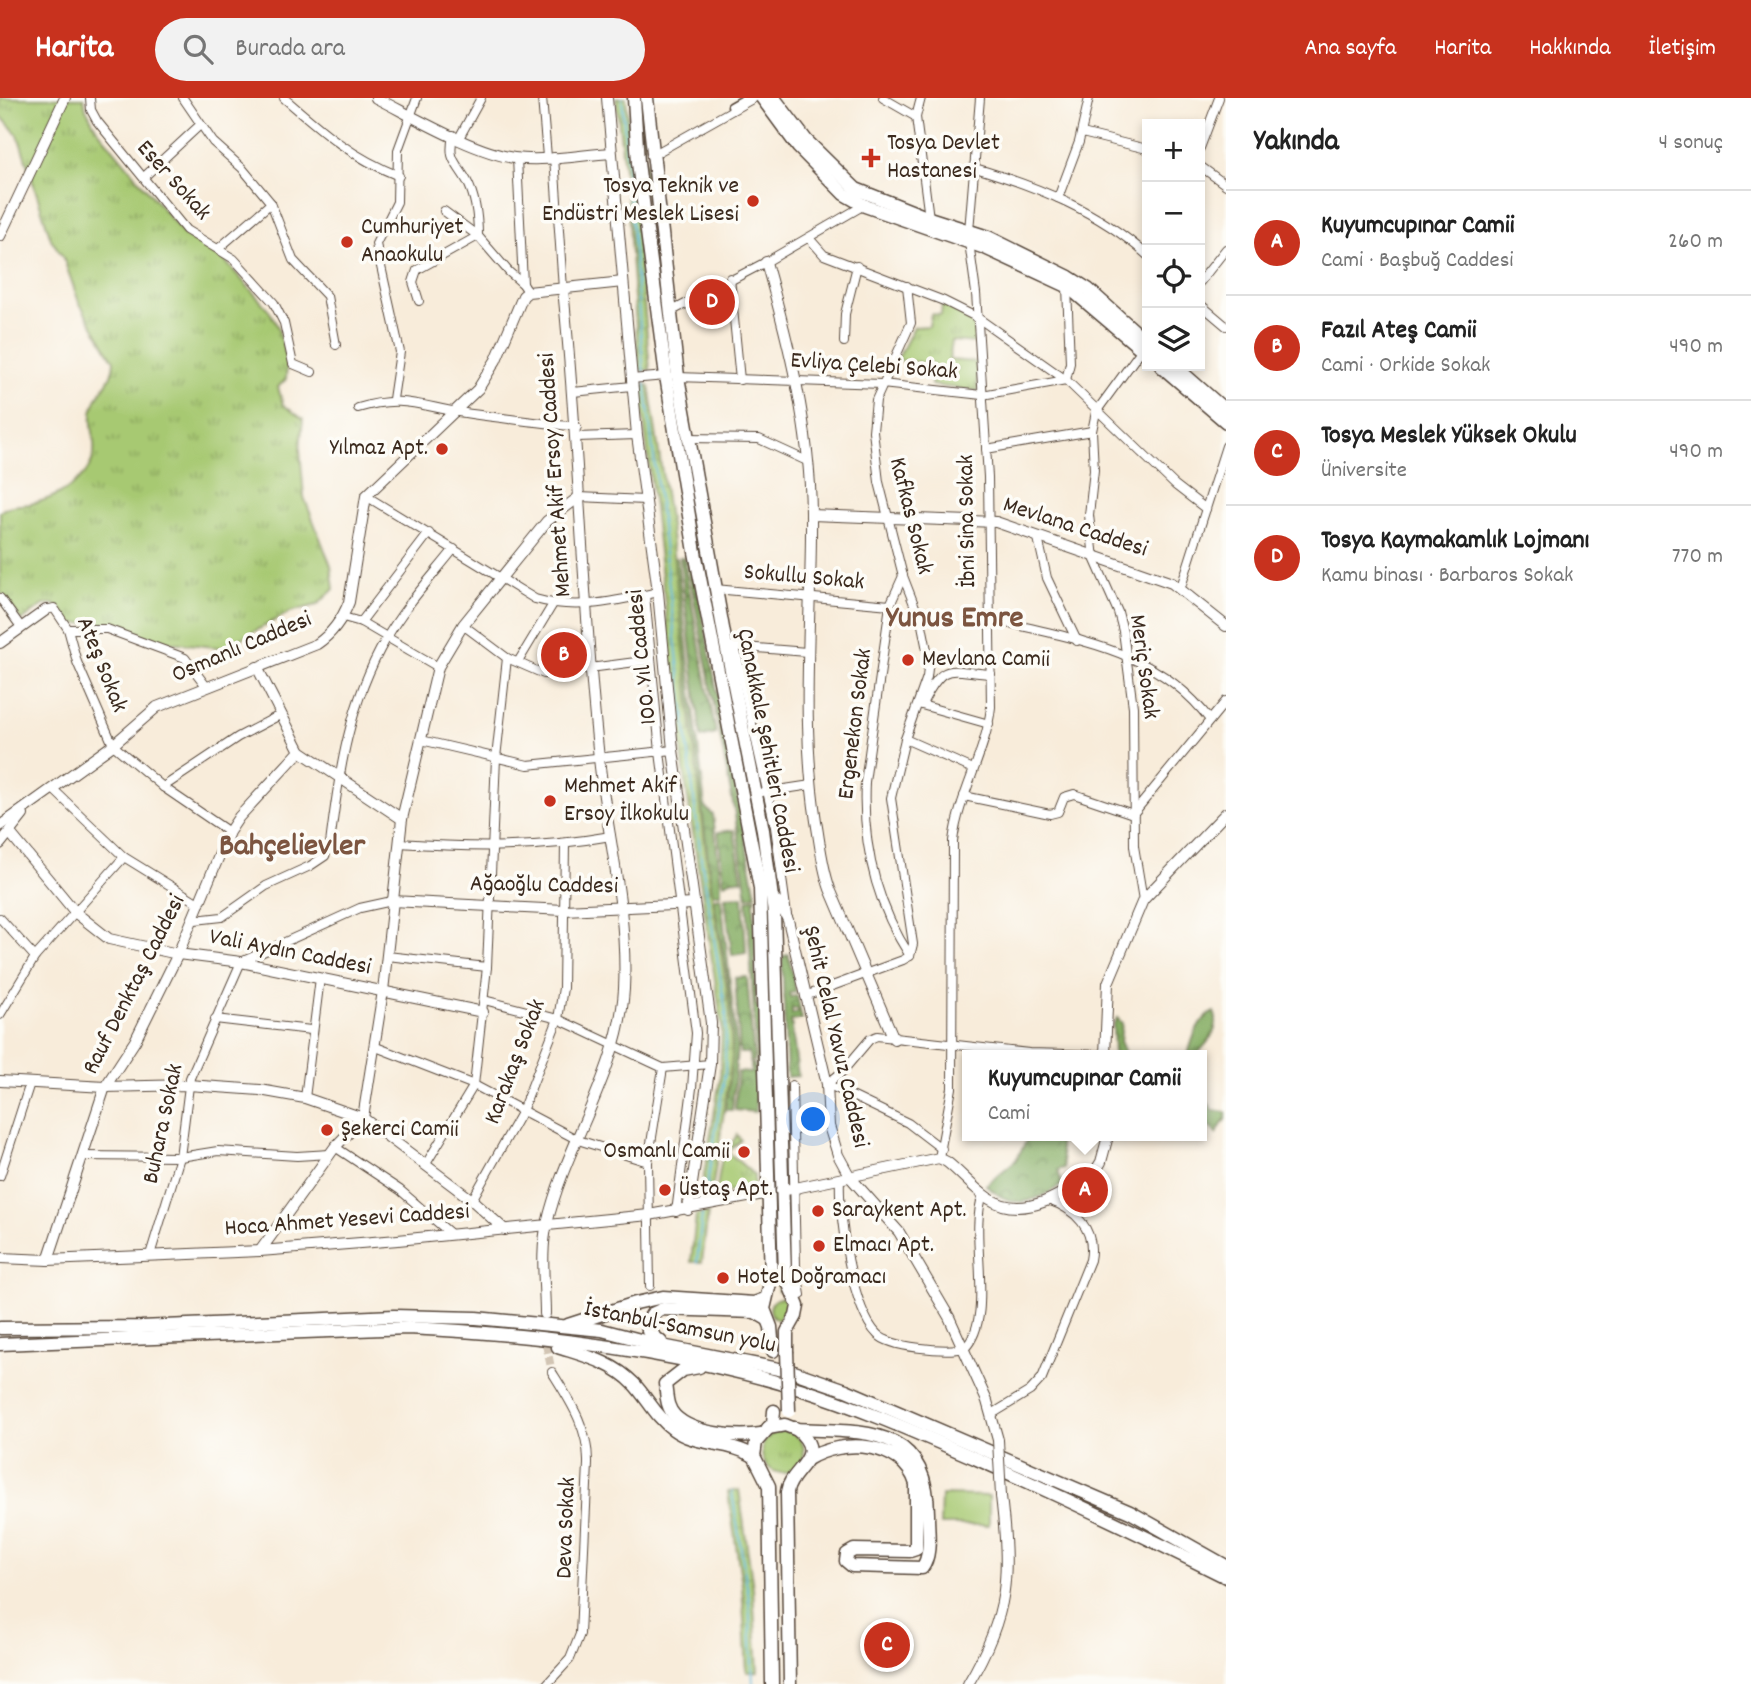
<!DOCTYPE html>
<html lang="tr">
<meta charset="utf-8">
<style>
body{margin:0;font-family:Dekko,sans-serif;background:#f2f2f2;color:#222}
.controls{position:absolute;right:21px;top:21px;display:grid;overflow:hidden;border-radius:0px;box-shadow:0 4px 10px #0003}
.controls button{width:63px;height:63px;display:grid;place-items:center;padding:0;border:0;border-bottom:2px solid #e0e0e0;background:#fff;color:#222;font:35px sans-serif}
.you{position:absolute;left:814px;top:1022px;width:24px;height:24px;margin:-18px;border:5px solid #fff;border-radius:50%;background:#1a73e8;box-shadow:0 0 0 10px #1a73e833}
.badge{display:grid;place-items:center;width:46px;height:46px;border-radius:50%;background:#c8321e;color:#fff;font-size:23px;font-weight:700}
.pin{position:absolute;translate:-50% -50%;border:4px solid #fff;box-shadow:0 2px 7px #0006}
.popup{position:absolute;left:962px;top:952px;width:245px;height:91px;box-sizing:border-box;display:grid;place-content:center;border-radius:0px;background:#fff;filter:drop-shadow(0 2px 5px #0005);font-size:23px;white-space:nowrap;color:#767676}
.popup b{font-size:26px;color:#222}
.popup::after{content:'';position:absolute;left:50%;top:100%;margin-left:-14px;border:14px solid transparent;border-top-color:#fff}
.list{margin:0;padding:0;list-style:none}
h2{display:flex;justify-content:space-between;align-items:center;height:91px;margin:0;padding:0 28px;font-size:30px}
h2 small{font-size:23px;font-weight:400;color:#767676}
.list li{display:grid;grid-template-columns:46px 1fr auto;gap:21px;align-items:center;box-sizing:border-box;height:105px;padding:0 28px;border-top:2px solid #e0e0e0}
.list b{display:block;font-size:26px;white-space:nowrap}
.list p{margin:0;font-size:23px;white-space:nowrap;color:#767676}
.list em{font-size:23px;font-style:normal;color:#767676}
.icon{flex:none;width:38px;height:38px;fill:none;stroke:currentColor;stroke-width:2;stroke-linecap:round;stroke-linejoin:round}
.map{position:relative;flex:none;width:1226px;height:1586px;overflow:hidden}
header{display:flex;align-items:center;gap:42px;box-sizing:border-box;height:98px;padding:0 35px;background:#c8321e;color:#fff}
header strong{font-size:33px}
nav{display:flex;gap:38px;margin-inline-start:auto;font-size:24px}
.search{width:490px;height:63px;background:#f2f2f2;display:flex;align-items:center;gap:18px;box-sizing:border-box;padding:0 24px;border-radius:38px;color:#767676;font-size:26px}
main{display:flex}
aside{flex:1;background:#fff}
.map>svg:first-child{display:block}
</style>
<header>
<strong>Harita</strong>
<div class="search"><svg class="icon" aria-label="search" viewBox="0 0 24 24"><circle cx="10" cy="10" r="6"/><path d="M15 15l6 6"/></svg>Burada ara</div>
<nav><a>Ana sayfa</a><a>Harita</a><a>Hakkında</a><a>İletişim</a></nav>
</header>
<main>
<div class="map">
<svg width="1226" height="1586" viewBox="0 0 1226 1586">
<defs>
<pattern id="grass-tufts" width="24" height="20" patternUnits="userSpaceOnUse" patternTransform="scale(1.75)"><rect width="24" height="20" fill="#a7c972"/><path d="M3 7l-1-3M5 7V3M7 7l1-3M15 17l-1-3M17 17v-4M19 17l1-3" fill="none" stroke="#89a35d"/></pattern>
<pattern id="forest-crowns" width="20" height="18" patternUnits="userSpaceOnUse" patternTransform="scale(1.75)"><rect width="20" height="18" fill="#85ad64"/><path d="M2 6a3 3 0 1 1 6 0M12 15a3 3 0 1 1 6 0" fill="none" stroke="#6e8d52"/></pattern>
<pattern id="wetland-marsh" width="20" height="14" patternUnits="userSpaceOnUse" patternTransform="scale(1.75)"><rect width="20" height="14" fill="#a7c972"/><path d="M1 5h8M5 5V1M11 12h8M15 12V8" fill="none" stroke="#89a35d"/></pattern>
</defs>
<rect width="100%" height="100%" fill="#fdfcf7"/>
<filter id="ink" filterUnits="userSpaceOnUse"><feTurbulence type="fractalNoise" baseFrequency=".0143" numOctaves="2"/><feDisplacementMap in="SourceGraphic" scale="14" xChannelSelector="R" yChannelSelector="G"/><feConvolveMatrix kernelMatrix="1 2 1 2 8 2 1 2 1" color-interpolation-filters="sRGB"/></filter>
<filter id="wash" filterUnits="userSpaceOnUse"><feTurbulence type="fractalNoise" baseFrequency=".00686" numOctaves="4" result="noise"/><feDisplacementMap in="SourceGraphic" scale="28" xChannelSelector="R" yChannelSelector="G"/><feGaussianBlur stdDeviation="1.57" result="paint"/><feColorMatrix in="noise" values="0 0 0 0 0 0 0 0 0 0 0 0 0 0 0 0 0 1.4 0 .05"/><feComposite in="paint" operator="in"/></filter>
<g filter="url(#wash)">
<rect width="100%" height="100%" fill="#f8ecda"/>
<g fill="url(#grass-tufts)" stroke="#717a48" stroke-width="2">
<path d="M0,0H84L86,11L96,30L185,138L225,163L268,211L278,229L287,264L286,281L278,289L283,307L303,321L300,351L304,399L331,468L334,491L317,507L290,514L224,550L159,543L109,526L69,525C54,494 44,506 22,523L0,493V414C9,406 18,408 30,406C55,401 90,383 94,355C96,339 88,323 94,307C100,290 114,282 114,263L79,204L63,159L51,141L18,37L0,17Z"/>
<path d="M638,0H642L644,55L665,210H662L645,89Z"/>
<path d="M942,206L974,223L976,245L952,243L949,262L976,264L978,293L931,287L933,266L897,262L914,229L929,228L931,216L941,217Z"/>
<path d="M701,460H704L759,738L763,773Z"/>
<path d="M766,807L778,1086L776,1088L774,1086Z"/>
<path d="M737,1037L741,1042L728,1054L754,1077V1090L716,1096L723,1052L727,1053Z"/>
<path d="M775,1103L777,1104L778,1194L773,1105Z"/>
<circle cx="781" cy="1211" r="11"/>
<circle cx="783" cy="1354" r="21"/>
</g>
<g fill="url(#forest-crowns)" stroke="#606c41" stroke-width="2">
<path d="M686,458H691L756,797L747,799L735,716Z"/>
<path d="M680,459H683L716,636L701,640Z"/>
<path d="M673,460H677L705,709L713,717L721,785V795L712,796Z"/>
<path d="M734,732L742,782L733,781L724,785L718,734Z"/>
<path d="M743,798L746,855L732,857L725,799Z"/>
<path d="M721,799L737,950L732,1012H725L732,960V934L727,877L713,800Z"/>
<path d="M756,800L754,804L756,906L760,912V1014L747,802Z"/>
<path d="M788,856L796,894L789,895L790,899L797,898L800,912L792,910V916L800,913L802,921L791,923L798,978L787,979L782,859Z"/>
<path d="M747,879L754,963L750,964L749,955H740L735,880Z"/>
<path d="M1214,914C1222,930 1207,946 1196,957H1188C1192,942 1198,921 1214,914Z"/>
<path d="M1117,920L1122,925L1120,943L1125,955L1153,957H1114L1113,927Z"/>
<path d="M751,966H754L756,1014L735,1012L738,974L751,975Z"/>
<path d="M1202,997L1213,1012L1226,1014V1020L1216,1036L1202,1019Z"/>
<path d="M1029,1038H1058L1064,1070L1058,1072L1062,1087C1032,1104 1014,1114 986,1087L1016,1062Z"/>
</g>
<g fill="url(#wetland-marsh)" stroke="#717a48" stroke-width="2">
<path d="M616,0H626L650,272H639L627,98Z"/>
<path d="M649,287L670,428L707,763L730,911L732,960L711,1100L700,1101L720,981L722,929L686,688L640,288Z"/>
<path d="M708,1115L702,1164H691L696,1117Z"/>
<path d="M739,1392L753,1490L758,1574H747L742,1487L728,1394Z"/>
</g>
<path fill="#a7c972" stroke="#717a48" stroke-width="2" d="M941,1397L989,1398V1427H940Z"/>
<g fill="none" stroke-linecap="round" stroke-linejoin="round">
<g stroke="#5db8db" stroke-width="2">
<path d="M622,0L644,278"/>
<path d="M645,284L701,760L726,915L725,974L705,1100"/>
<path d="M697,1164L702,1117"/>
<path d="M732,1394L749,1501L753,1586"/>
</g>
</g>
</g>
<g filter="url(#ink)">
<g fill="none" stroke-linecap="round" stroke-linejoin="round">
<path stroke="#d2c5b4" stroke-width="8" stroke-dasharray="8 4" stroke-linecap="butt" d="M545,1223L546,1246L552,1274"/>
<defs>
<path id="pedestrian" d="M731,8L745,0"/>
<g id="minor">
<path d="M90,0L91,12L97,23L186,132L234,161L274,205L284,225L293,266L312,274"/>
<path d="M183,0L213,44L242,70L271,105L293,162L327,198L336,247"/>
<path d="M284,0C322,33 351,59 399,78"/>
<path d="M542,0L547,59"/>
<path d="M883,0L916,19"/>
<path d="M921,0L916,19L929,120"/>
<path d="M1082,35L1147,51"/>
<path d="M459,40L481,0"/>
<path d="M1200,50L1219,0"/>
<path d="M651,58L754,0"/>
<path d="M554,59L563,191"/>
<path d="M517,60L523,186L528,194"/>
<path d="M1200,68L1226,87"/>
<path d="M975,70C1036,88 1099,113 1147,157"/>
<path d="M144,79L200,27"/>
<path d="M1058,100L1079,44L1089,0"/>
<path d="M444,113L478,138L509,174L523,186"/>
<path d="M969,133L980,0"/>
<path d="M809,140L824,157L944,203L978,220L1066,282L1175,387L1206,411"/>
<path d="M218,151L271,105"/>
<path d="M730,180L740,282"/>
<path d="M1200,184L1226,151"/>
<path d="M419,203L413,184L417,172L478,138C478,119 476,100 467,83C455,62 448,63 453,37"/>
<path d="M1200,206L1226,228"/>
<path d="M670,214L766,164L866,106"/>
<path d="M844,244L845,216L857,168"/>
<path d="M1142,251L1096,314L1092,333L1094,372L1089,417L1094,460L1118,514L1123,533L1133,609L1134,748L1143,802"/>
<path d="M678,279L882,286L982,297L1066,282L1070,265L1067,188"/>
<path d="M631,281L666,278"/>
<path d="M573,294L632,288"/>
<path d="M393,301L400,254L376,146L397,104L398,52L417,0"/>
<path d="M358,310C399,297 418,307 458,314C497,320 537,324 577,329"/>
<path d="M577,339L637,337"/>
<path d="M688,340L759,341L807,363"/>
<path d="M986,351L1092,333"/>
<path d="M366,398L535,501C577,513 616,503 658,494"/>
<path d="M579,399L645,402"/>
<path d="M1038,440L1047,480L1077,543"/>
<path d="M903,478L890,507L865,684C862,747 875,804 910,858"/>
<path d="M1181,489L1226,348"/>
<path d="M715,491L890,507"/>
<path d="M645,497L660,654L696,935L692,990L676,1114"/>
<path d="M0,500L21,529"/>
<path d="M46,512L54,510L68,531L77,564L113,647L163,689L229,734"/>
<path d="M343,519L361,524L438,569"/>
<path d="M989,520C1072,542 1156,549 1210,622"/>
<path d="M361,524L429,435"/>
<path d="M463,527L507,560L544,576L651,562"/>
<path d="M68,531H107L185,560L206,588"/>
<path d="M733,548L807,554"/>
<path d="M735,548L775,729L787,817"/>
<path d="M518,564L553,506"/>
<path d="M923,604C945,563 947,573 991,576"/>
<path d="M918,606L989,626"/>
<path d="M905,641L973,671"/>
<path d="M421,642L528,667L673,652"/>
<path d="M163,689L238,639L280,617"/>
<path d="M54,692L124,759L200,806"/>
<path d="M765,694L811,687"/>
<path d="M964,698L1050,716L1058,714L1064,699L1074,696L1133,716L1226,603"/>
<path d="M399,745C473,750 538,751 611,738"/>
<path d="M0,820L35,859"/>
<path d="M195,822L222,819L266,788L310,768L325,758L330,746C339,673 349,605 386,541C404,509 431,480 454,451"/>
<path d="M387,858L487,869"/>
<path d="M805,898L903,862L910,858L913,846L891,700L905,641L927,579L929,562L922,527L903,478L879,384L873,333L876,302L911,225L907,188"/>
<path d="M484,902L558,921L663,970L710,966"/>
<path d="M0,917L35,859L124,759"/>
<path d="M215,921L311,932"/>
<path d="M376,949L474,987L578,1042L648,1064"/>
<path d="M827,986L842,974L870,941L877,938L1029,955L1105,957"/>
<path d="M827,986L908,1025L942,1051"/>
<path d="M792,987L796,1168L801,1197"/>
<path d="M305,1000L320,880"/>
<path d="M335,1049L400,1092L451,1136"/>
<path d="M82,1058L180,1059L218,1053L297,1058L330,1056"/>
<path d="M939,1060L952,990L953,743C959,696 986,655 991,609L988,379L976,195L969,144"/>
<path d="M426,1066L474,987L487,869L496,660L507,560"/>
<path d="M0,1078L30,985"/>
<path d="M840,1081C838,1116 852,1211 877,1236C890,1250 946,1254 965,1250C996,1218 968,1138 983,1096"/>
<path d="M472,1102L522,1013L558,921L563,890L565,746"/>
<path d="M150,1157L180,1059L190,980L241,864L360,810L392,803"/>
<path d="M650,1188L648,1064L663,970"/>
<path d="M992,1316L1030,1293L1042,1280L1090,1162C1096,1131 1075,1111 1048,1102"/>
<path d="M547,1586L570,1561L580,1536L588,1366C589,1331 570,1303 552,1274"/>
</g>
<g id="tertiary">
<path d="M376,0C414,19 473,54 514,60C545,64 580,57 611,55"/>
<path d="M607,0L637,337L658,494L673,652L711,925L710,966L688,1112"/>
<path d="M0,138L65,0"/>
<path d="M766,164C789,246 810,329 811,415C812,518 800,620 816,723C820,746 822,769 830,791L894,941"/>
<path d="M811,417L996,424L1172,485L1226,528"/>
<path d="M0,545L46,512"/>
<path d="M257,569L300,653L402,721"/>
<path d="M0,728L113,647L157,609L317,546C333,535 342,522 349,504L366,398L478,291L496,262L523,198L528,194L623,184"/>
<path d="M10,735L76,815L109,841L178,856L241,864L483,914"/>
<path d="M0,746L23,717"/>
<path d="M772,799L781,808L788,822L827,986L829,1028L838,1057L850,1079L899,1134L949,1219L987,1303L998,1342"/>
<path d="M392,803L564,812L694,806"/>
<path d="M1105,957L1108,885L1143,802L1226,715"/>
<path d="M0,983L105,989L188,987L260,992L305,1000L363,1020L472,1102L505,1132"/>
<path d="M781,1093L939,1060L947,1064C961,1075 973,1090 988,1100C1024,1124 1066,1095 1096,1072L1101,1064L1108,1038"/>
<path d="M260,1153L335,1049L363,1020L383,893L402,721L438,569L463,527L547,423L579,399"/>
<path d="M0,1160L48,1162L260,1153L398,1142L649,1117L769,1095"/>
<path d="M48,1162L105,989L135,943L178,856L229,734L239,719L300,653"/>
<path d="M545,1216C545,1188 540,1154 547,1126C565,1047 619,974 624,891C628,809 607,739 599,660C582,504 579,347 563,191"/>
<path d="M968,1586C1010,1515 1010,1477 1001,1398"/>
</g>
<g id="primary">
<path d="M634,0L638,65L666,278L695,454L760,790L771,1181L764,1211L771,1229L773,1253"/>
<path d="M647,0L678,279L726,547L763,732L774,815L785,1177L798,1208L796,1218L787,1234V1253"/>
<path d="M762,0L798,49L844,96L865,108L985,150L1067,188L1147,256"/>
<path d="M774,0L806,42L856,91L929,120L988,139L1069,179L1088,191L1147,244"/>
<path d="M1161,268L1226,324"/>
<path d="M1175,268L1226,313"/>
<path d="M768,1330L785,1327L795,1331C864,1334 929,1327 928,1418C928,1434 932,1457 922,1470L852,1468L846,1463L847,1456L854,1452L910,1453L916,1451V1386C903,1343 842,1340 808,1361"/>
<path d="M772,1586L769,1388L754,1358L756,1344L773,1325L774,1313"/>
<path d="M790,1586L787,1394C790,1370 831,1359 795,1330"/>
</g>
<g id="trunk">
<path d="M568,1227L636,1205L663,1199L754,1205L765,1201"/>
<path d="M0,1230L141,1229L394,1218L476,1220L602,1232L667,1249L794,1274L846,1292L1130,1414L1226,1468"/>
<path d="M661,1244L648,1233L647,1224L652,1216L663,1211L755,1214L767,1221"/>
<path d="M0,1246L408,1230C537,1236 677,1253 800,1291C861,1310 919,1336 977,1361C1061,1398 1144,1438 1226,1479"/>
<path d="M558,1249C586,1258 613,1264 634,1286C648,1301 656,1319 673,1331C696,1348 729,1343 754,1358"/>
<path d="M699,1269L683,1272L665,1286C667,1298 666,1309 675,1318C693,1336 737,1340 761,1336"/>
</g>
</defs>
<use href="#pedestrian" stroke="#57473a" stroke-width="9"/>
<use href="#minor" stroke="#57473a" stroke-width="10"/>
<use href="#tertiary" stroke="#57473a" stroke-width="12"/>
<use href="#primary" stroke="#57473a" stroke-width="15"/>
<use href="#trunk" stroke="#57473a" stroke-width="15"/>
<use href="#pedestrian" stroke="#fff" stroke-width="6"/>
<use href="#minor" stroke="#fff" stroke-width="8"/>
<use href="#tertiary" stroke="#fff" stroke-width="10"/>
<use href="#primary" stroke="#fff" stroke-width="12"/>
<use href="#trunk" stroke="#fff" stroke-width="12"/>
<defs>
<path id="tertiary-bridge" d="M998,1342L1001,1398"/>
<path id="primary-bridge" d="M787,1253L789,1313"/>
</defs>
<use href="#tertiary-bridge" stroke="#57473a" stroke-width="12" stroke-linecap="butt"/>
<use href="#primary-bridge" stroke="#57473a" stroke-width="15" stroke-linecap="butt"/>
<use href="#tertiary-bridge" stroke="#fff" stroke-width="10"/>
<use href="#primary-bridge" stroke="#fff" stroke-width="12"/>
</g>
</g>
<g fill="#c8321e" stroke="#fdfcf7" stroke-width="2.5">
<path d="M867.5 49.5h7v7h7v7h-7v7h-7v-7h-7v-7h7z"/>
<circle cx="753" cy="103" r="7"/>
<circle cx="347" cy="144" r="7"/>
<circle cx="442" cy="351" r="7"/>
<circle cx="908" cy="562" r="7"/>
<circle cx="550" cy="703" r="7"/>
<circle cx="327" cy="1032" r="7"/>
<circle cx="744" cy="1054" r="7"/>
<circle cx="665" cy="1092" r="7"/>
<circle cx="818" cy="1113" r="7"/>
<circle cx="819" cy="1148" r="7"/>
<circle cx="723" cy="1180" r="7"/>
</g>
<g text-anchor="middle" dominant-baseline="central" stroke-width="7" stroke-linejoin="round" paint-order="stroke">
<g font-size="24" fill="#3b2a1e" stroke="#fdfcf7" text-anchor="start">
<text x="887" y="46">Tosya Devlet<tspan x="887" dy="28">Hastanesi</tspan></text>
<text x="739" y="89" text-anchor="end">Tosya Teknik ve<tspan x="739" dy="28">Endüstri Meslek Lisesi</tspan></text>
<text x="361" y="130">Cumhuriyet<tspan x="361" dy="28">Anaokulu</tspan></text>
<text x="428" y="351" text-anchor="end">Yılmaz Apt.</text>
<text x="922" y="562">Mevlana Camii</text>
<text x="564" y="689">Mehmet Akif<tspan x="564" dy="28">Ersoy İlkokulu</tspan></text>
<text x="341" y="1032">Şekerci Camii</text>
<text x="730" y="1054" text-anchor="end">Osmanlı Camii</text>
<text x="679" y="1092">Üstaş Apt.</text>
<text x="832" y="1113">Saraykent Apt.</text>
<text x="833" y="1148">Elmacı Apt.</text>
<text x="737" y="1180">Hotel Doğramacı</text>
</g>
<g font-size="24" fill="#3b2a1e" stroke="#fdfcf7">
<text transform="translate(173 83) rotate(48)">Eser Sokak</text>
<text transform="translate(874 269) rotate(4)">Evliya Çelebi Sokak</text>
<text transform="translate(556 377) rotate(-94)">Mehmet Akif Ersoy Caddesi</text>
<text transform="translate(910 418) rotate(76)">Kafkas Sokak</text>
<text transform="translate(968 423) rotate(-91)">İbni Sina Sokak</text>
<text transform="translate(1075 430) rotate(18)">Mevlana Caddesi</text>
<text transform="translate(804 480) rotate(5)">Sokullu Sokak</text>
<text transform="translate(242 550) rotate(-23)">Osmanlı Caddesi</text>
<text transform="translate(643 559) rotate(-96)">100. Yıl Caddesi</text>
<text transform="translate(101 567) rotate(68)">Ateş Sokak</text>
<text transform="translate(1143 569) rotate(82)">Meriç Sokak</text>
<text transform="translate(856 626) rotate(-83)">Ergenekon Sokak</text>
<text transform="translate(767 653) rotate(79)">Çanakkale Şehitleri Caddesi</text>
<text transform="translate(544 788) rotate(1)">Ağaoğlu Caddesi</text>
<text transform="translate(290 855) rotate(11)">Vali Aydın Caddesi</text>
<text transform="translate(135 887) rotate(-63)">Rauf Denktaş Caddesi</text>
<text transform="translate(835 939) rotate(77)">Şehit Celal Yavuz Caddesi</text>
<text transform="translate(516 964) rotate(-69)">Karakaş Sokak</text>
<text transform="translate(164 1026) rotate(-78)">Buhara Sokak</text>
<text transform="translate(347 1123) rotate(-4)">Hoca Ahmet Yesevi Caddesi</text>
<text transform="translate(680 1230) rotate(11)">İstanbul-Samsun yolu</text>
<text transform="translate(567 1430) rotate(-88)">Deva Sokak</text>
</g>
<g font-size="32" font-weight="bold" fill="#7c5540" stroke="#fdfcf7">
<text x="955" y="522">Yunus Emre</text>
<text x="292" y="750">Bahçelievler</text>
</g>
</g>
</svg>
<div class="controls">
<button>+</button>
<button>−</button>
<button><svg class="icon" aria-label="locate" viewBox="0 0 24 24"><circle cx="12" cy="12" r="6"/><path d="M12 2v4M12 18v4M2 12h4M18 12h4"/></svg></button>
<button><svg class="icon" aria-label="layers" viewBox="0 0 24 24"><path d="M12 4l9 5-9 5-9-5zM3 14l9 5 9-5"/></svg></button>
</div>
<div class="you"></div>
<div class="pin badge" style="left:1085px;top:1092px">A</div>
<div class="popup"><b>Kuyumcupınar Camii</b>Cami</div>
<div class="pin badge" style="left:564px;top:557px">B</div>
<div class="pin badge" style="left:887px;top:1547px">C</div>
<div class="pin badge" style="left:712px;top:204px">D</div>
</div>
<aside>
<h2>Yakında<small>4 sonuç</small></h2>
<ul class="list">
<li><span class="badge">A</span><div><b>Kuyumcupınar Camii</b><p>Cami · Başbuğ Caddesi</p></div><em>260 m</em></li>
<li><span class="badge">B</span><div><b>Fazıl Ateş Camii</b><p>Cami · Orkide Sokak</p></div><em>490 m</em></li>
<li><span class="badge">C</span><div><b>Tosya Meslek Yüksek Okulu</b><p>Üniversite</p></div><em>490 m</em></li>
<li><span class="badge">D</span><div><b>Tosya Kaymakamlık Lojmanı</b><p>Kamu binası · Barbaros Sokak</p></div><em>770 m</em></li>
</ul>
</aside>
</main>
